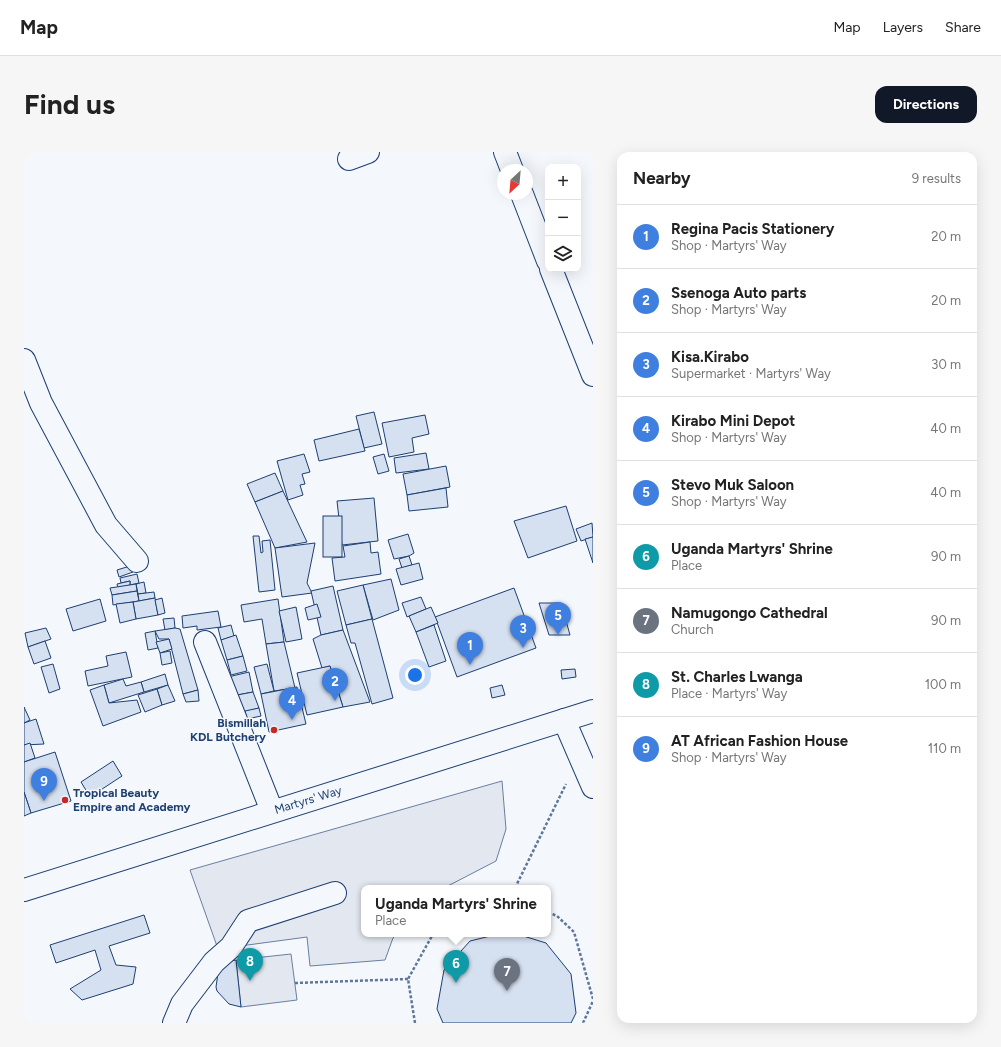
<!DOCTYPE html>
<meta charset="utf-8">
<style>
body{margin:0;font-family:Figtree,sans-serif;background:#f6f6f6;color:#222}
.controls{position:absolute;right:12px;top:12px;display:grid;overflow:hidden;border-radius:8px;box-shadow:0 4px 16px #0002}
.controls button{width:36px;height:36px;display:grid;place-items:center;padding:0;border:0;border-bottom:1px solid #e0e0e0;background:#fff;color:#222;font:20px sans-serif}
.compass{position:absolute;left:473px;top:12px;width:36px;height:36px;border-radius:50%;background:#fff;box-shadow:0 4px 16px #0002;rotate:206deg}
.you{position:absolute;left:391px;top:523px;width:14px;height:14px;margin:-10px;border:3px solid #fff;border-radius:50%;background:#1a73e8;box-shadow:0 0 0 6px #1a73e833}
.badge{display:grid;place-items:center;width:26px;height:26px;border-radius:50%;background:#111827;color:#fff;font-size:13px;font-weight:700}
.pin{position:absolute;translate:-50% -33px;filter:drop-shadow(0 1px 2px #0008)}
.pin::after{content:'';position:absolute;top:21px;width:14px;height:12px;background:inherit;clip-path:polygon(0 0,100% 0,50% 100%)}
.popup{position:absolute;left:337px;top:733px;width:190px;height:52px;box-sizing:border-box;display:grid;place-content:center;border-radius:8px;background:#fff;filter:drop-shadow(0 1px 3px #0005);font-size:13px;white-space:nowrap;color:#767676}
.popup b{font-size:15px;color:#222}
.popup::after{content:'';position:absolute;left:50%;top:100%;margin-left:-8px;border:8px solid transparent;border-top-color:#fff}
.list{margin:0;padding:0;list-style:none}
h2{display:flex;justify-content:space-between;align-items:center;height:52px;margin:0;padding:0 16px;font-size:17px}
h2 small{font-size:13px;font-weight:400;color:#767676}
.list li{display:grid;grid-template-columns:26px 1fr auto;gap:12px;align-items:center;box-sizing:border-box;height:64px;padding:0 16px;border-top:1px solid #e0e0e0}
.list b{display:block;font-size:15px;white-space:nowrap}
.list p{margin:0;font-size:13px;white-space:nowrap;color:#767676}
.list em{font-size:13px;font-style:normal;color:#767676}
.icon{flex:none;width:22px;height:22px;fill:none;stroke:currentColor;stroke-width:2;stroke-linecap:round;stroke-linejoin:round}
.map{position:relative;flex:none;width:569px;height:871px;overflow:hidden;border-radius:12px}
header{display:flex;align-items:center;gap:24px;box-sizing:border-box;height:56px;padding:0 20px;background:#fff;border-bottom:1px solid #e0e0e0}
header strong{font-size:19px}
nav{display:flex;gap:22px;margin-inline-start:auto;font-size:14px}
.intro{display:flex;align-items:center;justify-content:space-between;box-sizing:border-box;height:96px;padding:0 24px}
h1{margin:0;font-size:28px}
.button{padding:10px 18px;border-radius:12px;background:#111827;color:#fff;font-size:14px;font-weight:700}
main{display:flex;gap:24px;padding:0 24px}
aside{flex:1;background:#fff;border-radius:12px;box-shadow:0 4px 16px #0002}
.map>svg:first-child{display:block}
</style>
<header>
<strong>Map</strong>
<nav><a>Map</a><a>Layers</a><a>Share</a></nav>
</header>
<div class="intro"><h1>Find us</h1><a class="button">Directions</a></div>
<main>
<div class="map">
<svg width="569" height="871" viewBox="0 0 569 871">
<rect width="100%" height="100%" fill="#f4f7fb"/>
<g fill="#e3e8f0" stroke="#687fa3">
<path d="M478,629L482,677L472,709L420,736H340V782H373L369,786L361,808L286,814L283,785L194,797L166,718Z"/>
<path d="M267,802L273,848L217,855L212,808Z"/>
</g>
<g fill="#d5e0f0" stroke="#1d3f73">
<path d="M350,260L358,292L340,296L332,264Z"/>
<path d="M401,263L405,282L388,286L390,300L365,305L358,271Z"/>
<path d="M335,277L341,299L295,309L290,288Z"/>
<path d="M402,301L405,317L372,321L370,306Z"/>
<path d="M280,302L286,320L278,322L281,332L276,333L279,343L264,348L253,309Z"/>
<path d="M360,302L365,319L354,322L349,305Z"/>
<path d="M422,314L426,335L383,343L379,322Z"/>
<path d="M251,321L259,339L231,350L223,332Z"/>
<path d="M422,336L424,355L385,359L383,343Z"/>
<path d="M259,339L283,390L251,396L231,350Z"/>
<path d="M350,346L354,389L318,393L313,349Z"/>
<path d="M542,354L553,389L504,406L490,369Z"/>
<rect x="299" y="364" width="19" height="41"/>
<path d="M568,371L569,385L557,389L552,377Z"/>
<path d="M384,382L390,401L385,404L370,407L364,388Z"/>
<path d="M229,384H235L237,401L239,400L238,389L246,388L251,438L235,440Z"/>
<path d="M569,385V411L561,387Z"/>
<path d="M346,390L347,401L354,400L357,422L311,429L308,406L321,405L319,394Z"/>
<path d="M291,391L283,431L288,441L258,445L251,396Z"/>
<path d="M385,404L388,413L378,416L375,407Z"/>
<path d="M395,411L399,427L377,433L372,417Z"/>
<path d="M106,414L109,420L95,425L93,418Z"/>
<path d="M113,422L115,431L106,433V429L97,431L96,426Z"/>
<path d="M367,427L375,458L349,468L339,433Z"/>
<path d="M106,429V433L94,436L93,432Z"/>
<path d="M120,430L122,441L114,442L112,432Z"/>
<path d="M112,432L113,439L88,443L86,436Z"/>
<path d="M339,433L348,467L322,473L313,439Z"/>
<path d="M309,434L319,478L297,483L287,439Z"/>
<path d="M490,436L512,496L433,525L411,465Z"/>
<path d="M113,439L115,449L89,453L88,443Z"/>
<path d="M130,440L131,446L115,449L114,442Z"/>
<path d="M397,445L402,457L383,465L378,451Z"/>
<path d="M131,446L134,463L112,467L109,450Z"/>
<path d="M138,446L141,461L134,463L131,448Z"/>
<path d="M76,447L82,469L49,479L42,457Z"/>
<path d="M254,447L260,490L242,492L238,467L220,470L217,453Z"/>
<path d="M109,450L112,467L96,471L92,452Z"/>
<path d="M515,451H537L546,483H525Z"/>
<path d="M293,452L297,465L284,468L281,456Z"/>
<path d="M272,455L278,487L262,490L255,459Z"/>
<path d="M407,455L414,471L392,480L385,464Z"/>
<path d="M194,459L197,475L173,478V474L159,476L158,464Z"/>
<path d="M150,466L151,476L141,478L139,467Z"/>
<path d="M348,467L369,546L348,552L331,491H327L322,473Z"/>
<path d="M207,473L210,484L197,488L194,476Z"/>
<path d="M410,473L422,509L405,515L392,480Z"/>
<path d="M22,476L27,487L4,495L1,481Z"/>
<path d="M151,476L156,477L174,538L159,542L145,487H135L131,479Z"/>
<path d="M319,478L346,550L319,555L306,514L298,516L289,487L297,483Z"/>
<path d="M131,479L134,496L124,498L121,481Z"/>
<path d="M212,483L219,504L203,508L197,488Z"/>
<path d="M145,487L148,497L136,501L132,490Z"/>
<path d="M21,489L27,506L10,512L4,495Z"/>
<path d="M260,490L271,536L250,539L242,492Z"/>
<path d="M146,499L148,511L138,513L136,501Z"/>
<path d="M102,500L108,525L64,534L61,519L84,514L82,504Z"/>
<path d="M219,504L223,519L207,523L203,508Z"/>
<path d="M29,512L36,537L25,541L17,515Z"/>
<path d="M243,512L250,539L237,542L230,515Z"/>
<path d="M306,514L319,555L283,563L273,521Z"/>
<path d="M551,517L552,525L538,527L537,518Z"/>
<path d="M225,520L229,540L208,544L204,525Z"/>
<path d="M141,522L144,533L120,540L117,530Z"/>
<path d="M99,527L102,534L117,530L120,540L85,551L80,533Z"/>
<path d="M80,533L85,551L113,548L117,560L79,574L66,538Z"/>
<path d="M144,533L151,549L138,553L133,537Z"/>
<path d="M478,533L481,543L468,546L466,536Z"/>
<path d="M273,535L282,572L245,580L237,542Z"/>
<path d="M133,537L138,553L121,560L114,543Z"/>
<path d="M174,538L175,549L162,550L159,542Z"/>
<path d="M229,540L235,556L213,562L208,544Z"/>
<path d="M0,555L6,568L0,571Z"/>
<path d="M235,556L237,564L223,567L221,559Z"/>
<path d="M12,567L20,592L0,593V571Z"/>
<path d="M6,591L11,606L0,610V593Z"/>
<path d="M31,600L47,649L7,661L0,640V610Z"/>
<path d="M89,609L98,624L66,645L57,630Z"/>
<path d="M0,640L7,661L0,664Z"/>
<path d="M120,763L126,781L85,794L92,813L112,815L109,832L58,848L46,837L77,818L71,798L32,811L26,793Z"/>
<path d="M474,782H493L522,791L547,822L552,861L547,871H419L413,857L420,818L446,789Z"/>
<path d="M212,808L217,855L205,852L193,839L192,835L194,821L207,809Z"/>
</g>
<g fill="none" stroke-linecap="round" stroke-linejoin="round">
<defs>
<g id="minor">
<path d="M481,0L488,18"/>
<path d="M325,7L344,0"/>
<path d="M498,42L524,109"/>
<path d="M527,117L569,223"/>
<path d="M0,208L17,251L82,373L113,409"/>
<path d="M181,490L248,659"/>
<path d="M540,568L569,635"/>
<path d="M150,871L158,852L190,810L207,795L224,769L311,741"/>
</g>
<path id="major" d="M0,738L569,559"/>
</defs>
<use href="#minor" stroke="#1d3f73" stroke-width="24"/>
<use href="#major" stroke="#1d3f73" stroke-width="24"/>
<g stroke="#5e769c" stroke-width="2.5" stroke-dasharray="3 2" stroke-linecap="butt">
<path d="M491,736L542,632"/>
<path d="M524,760L533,764L550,780L569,847"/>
<path d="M271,831L384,827"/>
<path d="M391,871L384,827L409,782"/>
<path d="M559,871L569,849"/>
</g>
<use href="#minor" stroke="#f4f7fb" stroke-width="22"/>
<use href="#major" stroke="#f4f7fb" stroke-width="22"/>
</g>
<g fill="#c62828" stroke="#f4f7fb" stroke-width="1.5">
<circle cx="250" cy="578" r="4"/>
<circle cx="41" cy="648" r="4"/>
</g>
<g text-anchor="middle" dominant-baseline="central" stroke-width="3" stroke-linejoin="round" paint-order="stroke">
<g font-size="12" font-weight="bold" fill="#1d3f73" stroke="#f4f7fb" text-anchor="end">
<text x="242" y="571">Bismillah<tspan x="242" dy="14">KDL Butchery</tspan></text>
<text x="49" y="641" text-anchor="start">Tropical Beauty<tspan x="49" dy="14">Empire and Academy</tspan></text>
</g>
<g font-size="12" fill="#1d3f73" stroke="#f4f7fb">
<text transform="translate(284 648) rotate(-17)">Martyrs' Way</text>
</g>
</g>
</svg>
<div class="controls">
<button>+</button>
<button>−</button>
<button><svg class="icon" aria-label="layers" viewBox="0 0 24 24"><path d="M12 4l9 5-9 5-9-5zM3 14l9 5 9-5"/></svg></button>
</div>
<svg class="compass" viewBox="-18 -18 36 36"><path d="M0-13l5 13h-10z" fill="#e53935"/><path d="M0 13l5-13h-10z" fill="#767676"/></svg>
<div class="you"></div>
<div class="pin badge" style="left:446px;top:513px;background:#3f7fe0">1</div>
<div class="pin badge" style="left:311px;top:549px;background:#3f7fe0">2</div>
<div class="pin badge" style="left:499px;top:496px;background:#3f7fe0">3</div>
<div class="pin badge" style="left:268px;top:568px;background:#3f7fe0">4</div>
<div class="pin badge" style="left:534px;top:483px;background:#3f7fe0">5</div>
<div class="pin badge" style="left:432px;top:831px;background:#0f9aa8">6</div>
<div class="popup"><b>Uganda Martyrs' Shrine</b>Place</div>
<div class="pin badge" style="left:483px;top:839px;background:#6b7280">7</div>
<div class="pin badge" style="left:226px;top:829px;background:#0f9aa8">8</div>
<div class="pin badge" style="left:20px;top:649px;background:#3f7fe0">9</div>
</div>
<aside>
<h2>Nearby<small>9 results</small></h2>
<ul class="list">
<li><span class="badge" style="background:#3f7fe0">1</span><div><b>Regina Pacis Stationery</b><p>Shop · Martyrs' Way</p></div><em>20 m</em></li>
<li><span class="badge" style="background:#3f7fe0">2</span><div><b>Ssenoga Auto parts</b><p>Shop · Martyrs' Way</p></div><em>20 m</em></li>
<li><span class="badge" style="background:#3f7fe0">3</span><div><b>Kisa.Kirabo</b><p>Supermarket · Martyrs' Way</p></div><em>30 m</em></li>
<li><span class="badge" style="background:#3f7fe0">4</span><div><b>Kirabo Mini Depot</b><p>Shop · Martyrs' Way</p></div><em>40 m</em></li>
<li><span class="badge" style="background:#3f7fe0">5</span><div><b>Stevo Muk Saloon</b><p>Shop · Martyrs' Way</p></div><em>40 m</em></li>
<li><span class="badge" style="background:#0f9aa8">6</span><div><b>Uganda Martyrs' Shrine</b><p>Place</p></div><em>90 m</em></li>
<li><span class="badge" style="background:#6b7280">7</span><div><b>Namugongo Cathedral</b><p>Church</p></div><em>90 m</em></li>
<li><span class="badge" style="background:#0f9aa8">8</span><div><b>St. Charles Lwanga</b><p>Place · Martyrs' Way</p></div><em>100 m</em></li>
<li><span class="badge" style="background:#3f7fe0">9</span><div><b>AT African Fashion House</b><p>Shop · Martyrs' Way</p></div><em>110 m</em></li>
</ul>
</aside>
</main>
